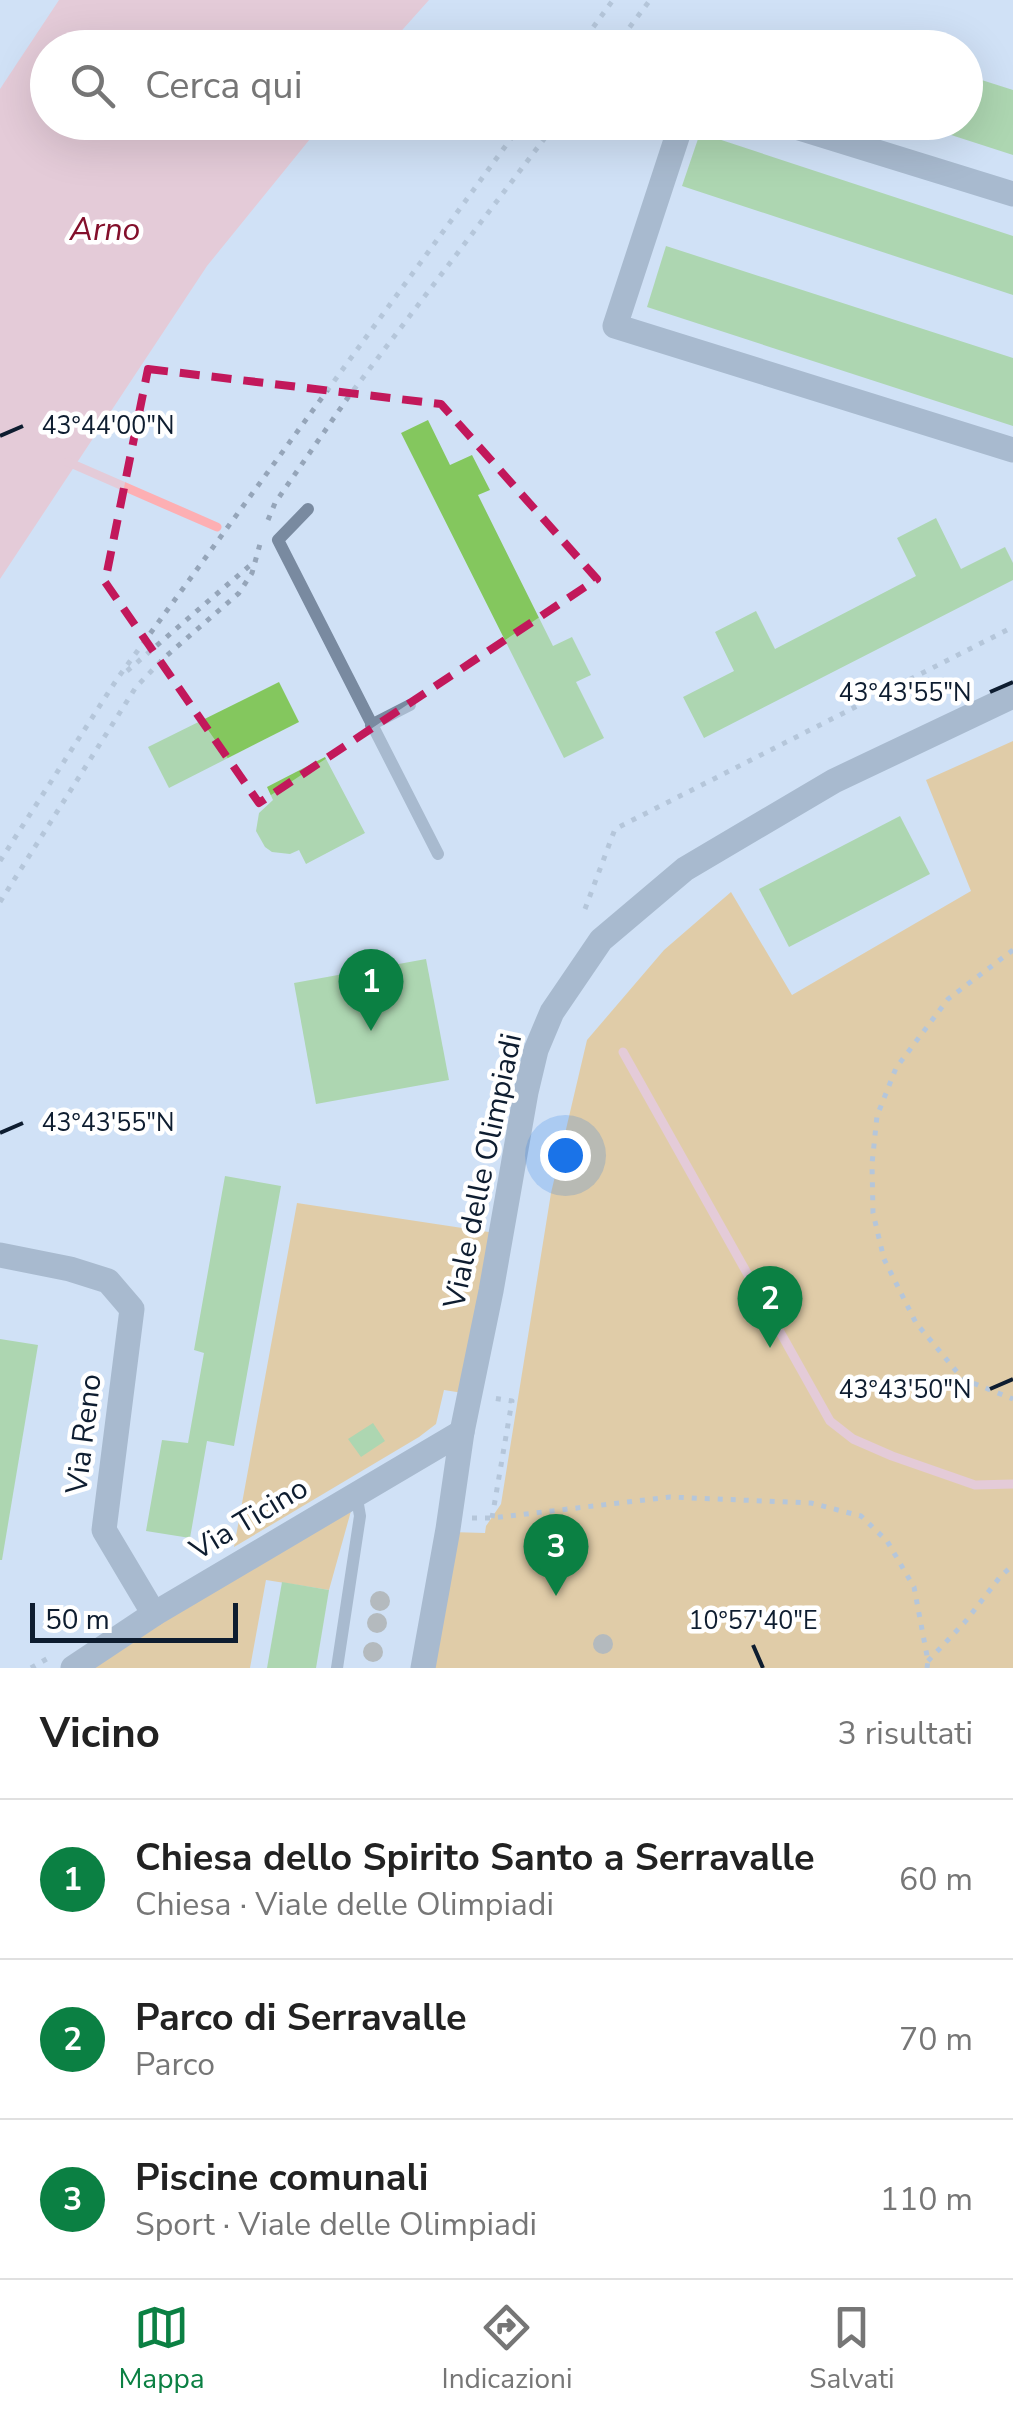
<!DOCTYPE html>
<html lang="it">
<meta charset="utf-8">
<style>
body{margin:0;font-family:"Nunito Sans",sans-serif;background:#f2f2f2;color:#222}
.scale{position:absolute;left:30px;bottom:25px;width:208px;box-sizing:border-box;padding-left:10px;border:5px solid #0e1d30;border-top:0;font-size:28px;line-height:35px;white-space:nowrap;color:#0e1d30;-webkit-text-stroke:8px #fff;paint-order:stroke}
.you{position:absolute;left:565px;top:1155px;width:35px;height:35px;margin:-25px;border:8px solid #fff;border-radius:50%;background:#1a73e8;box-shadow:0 0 0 15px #1a73e833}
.badge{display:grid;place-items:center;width:65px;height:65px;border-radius:50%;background:#0b8043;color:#fff;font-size:32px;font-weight:700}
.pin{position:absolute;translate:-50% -82px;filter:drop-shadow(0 2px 5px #0008)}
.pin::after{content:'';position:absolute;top:52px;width:35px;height:30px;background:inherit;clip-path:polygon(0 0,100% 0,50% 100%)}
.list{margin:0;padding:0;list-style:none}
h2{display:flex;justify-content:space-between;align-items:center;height:130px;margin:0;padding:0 40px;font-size:42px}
h2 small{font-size:32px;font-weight:400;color:#767676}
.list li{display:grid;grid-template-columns:65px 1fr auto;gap:30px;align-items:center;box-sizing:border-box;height:160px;padding:0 40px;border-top:2px solid #e0e0e0}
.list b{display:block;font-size:38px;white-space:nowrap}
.list p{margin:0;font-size:32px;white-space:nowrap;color:#767676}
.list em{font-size:32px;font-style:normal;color:#767676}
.icon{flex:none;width:55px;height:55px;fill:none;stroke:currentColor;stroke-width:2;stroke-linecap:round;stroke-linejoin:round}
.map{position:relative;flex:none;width:1013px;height:1668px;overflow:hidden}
.search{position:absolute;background:#fff;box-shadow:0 10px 40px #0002;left:30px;right:30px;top:30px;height:110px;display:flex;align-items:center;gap:25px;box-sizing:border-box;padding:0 35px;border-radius:55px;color:#767676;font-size:38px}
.sheet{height:610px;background:#fff}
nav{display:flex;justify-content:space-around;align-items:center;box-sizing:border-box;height:140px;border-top:2px solid #e0e0e0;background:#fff;font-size:28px;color:#767676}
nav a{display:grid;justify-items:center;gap:5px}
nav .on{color:#0b8043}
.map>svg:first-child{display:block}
</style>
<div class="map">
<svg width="1013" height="1668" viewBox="0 0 1013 1668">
<rect width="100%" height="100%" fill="#d0e1f6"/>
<g fill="#f4b24b">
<path d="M1013,741V1668H426L451,1532L485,1533L486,1526L501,1504L551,1193L587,1040L664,950L731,892L792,995L971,891L926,780Z"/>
<path d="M297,1203L502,1234L469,1394L444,1390L436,1424L419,1437L234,1547Z"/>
<path d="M356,1493L329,1590L266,1580L250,1668H73Z"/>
</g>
<path fill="#fdafb3" d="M59,0H429L387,47L48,48V122L323,123L207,266L0,579V89Z"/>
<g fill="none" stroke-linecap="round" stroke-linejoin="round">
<g stroke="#fdafb3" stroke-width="9">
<path d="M68,462L217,527"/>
<path d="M623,1052L830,1421L853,1439L892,1456L975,1485L1013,1484"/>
</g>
</g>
<g fill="#84c75e">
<path d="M966,75L1013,90V155L914,123L966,122Z"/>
<path d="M700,133L1013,236V295L682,186Z"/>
<path d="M666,246L1013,358V426L647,307Z"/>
<path d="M428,420L450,465L472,455L490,490L478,495L553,646L572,637L591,675L576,682L604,738L564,758L401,433Z"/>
<path d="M936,518L961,569L1005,547L1013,563V580L704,738L683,697L734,671L715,632L756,611L775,649L916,576L897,538Z"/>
<path d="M279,682L299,722L169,788L148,747Z"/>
<path d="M325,757L365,833L306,864L299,850L290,854L272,852L265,847L256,831L259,813L273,800L267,787Z"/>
<path d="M900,816L930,874L789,947L759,889Z"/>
<path d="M426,959L449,1080L316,1104L294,983Z"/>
<path d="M225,1176L281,1186L234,1446L207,1441L190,1538L146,1531L162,1440L188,1443L204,1353L194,1350Z"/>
<path d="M0,1339L38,1345L2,1560H0Z"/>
<path d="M373,1423L385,1441L361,1457L348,1439Z"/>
<path d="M282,1582L329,1590L316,1668H267Z"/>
</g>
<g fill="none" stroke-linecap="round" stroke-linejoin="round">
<g stroke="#95a5b9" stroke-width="5" stroke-dasharray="5 8" stroke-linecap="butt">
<path d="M578,48L613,0"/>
<path d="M614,48L650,0"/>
<path d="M268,520L275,503L349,396L557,122"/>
<path d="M127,671L255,561"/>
<path d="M0,861L117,679L523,122"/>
<path d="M0,902L136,687L164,658L239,593L252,573L260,544"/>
<path d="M585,909L615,829L1013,627"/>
<path d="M1013,950L948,999L896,1068L877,1116L872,1164L873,1213L884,1259L916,1323L963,1379L1013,1399"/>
<path d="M472,1518H492L670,1497L811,1503L861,1516L887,1541L914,1587L928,1661L927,1668"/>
<path d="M492,1518L512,1401L493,1398"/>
<path d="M928,1661L965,1622L1000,1577L1013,1565"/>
<path d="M31,1668L50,1657"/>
</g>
<g stroke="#798aa0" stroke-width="12">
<path d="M308,509L278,540L438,854"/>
<path d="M371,725L410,705"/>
<path d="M337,1668L360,1516L356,1493"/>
</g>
<g stroke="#798aa0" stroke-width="25">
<path d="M682,122L615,326L1013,450"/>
<path d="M780,122L1013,194"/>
<path d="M0,1255L70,1269L108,1281L132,1309L104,1530L154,1614"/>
<path d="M73,1668L154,1614L462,1432"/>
<path d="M423,1668L448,1529L462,1432L491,1291L526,1092L536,1050L552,1012L601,940L685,869L834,781L1013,696"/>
</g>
</g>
<g fill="#928a7a">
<circle cx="380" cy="1601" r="10"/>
<circle cx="377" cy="1623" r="10"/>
<circle cx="603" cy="1644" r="10"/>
<circle cx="373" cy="1652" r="10"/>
</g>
<path d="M0 0H1013V1668H0ZM148,369L441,404L597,579L259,803L105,582Z" fill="#d0e1f6" fill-opacity=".55" fill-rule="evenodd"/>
<path fill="none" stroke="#c2185b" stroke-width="8" stroke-dasharray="20 12" stroke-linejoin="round" d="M148,369L441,404L597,579L259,803L105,582Z"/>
<path fill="none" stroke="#0e1d30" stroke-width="4" d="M0,436L23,426M990,692L1013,682M0,1133L23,1123M990,1389L1013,1379M753,1645L763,1668"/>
<g text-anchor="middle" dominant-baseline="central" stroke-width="9" stroke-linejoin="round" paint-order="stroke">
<g font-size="30" fill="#0e1d30" stroke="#fff">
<text transform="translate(483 1171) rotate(-78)">Viale delle Olimpiadi</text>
<text transform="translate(84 1434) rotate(-83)">Via Reno</text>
<text transform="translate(249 1519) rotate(-31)">Via Ticino</text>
</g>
<g font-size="32" font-style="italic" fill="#830f2b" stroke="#fff">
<text x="105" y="229">Arno</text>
</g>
</g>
<g font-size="25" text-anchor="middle" fill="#0e1d30" stroke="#fff" stroke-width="9" stroke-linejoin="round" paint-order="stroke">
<text x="108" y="434">43°44'00"N</text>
<text x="905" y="701">43°43'55"N</text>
<text x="108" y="1131">43°43'55"N</text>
<text x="905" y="1398">43°43'50"N</text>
<text x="753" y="1629">10°57'40"E</text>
</g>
</svg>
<div class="scale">50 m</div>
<div class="you"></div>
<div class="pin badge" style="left:371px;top:1031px">1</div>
<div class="pin badge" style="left:770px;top:1348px">2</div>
<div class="pin badge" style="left:556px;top:1596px">3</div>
<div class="search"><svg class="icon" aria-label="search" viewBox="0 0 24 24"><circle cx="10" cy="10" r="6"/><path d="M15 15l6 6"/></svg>Cerca qui</div>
</div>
<section class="sheet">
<h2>Vicino<small>3 risultati</small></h2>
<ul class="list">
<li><span class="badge">1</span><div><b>Chiesa dello Spirito Santo a Serravalle</b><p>Chiesa · Viale delle Olimpiadi</p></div><em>60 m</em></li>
<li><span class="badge">2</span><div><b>Parco di Serravalle</b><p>Parco</p></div><em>70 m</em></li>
<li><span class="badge">3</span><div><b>Piscine comunali</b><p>Sport · Viale delle Olimpiadi</p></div><em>110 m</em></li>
</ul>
</section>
<nav>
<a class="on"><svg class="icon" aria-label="map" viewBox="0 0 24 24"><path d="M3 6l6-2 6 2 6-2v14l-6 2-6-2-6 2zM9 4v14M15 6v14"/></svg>Mappa</a>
<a><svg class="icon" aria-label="directions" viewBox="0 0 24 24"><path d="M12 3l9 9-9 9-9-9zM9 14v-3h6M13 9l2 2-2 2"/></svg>Indicazioni</a>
<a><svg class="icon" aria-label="saved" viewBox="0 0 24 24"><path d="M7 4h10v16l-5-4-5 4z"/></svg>Salvati</a>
</nav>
